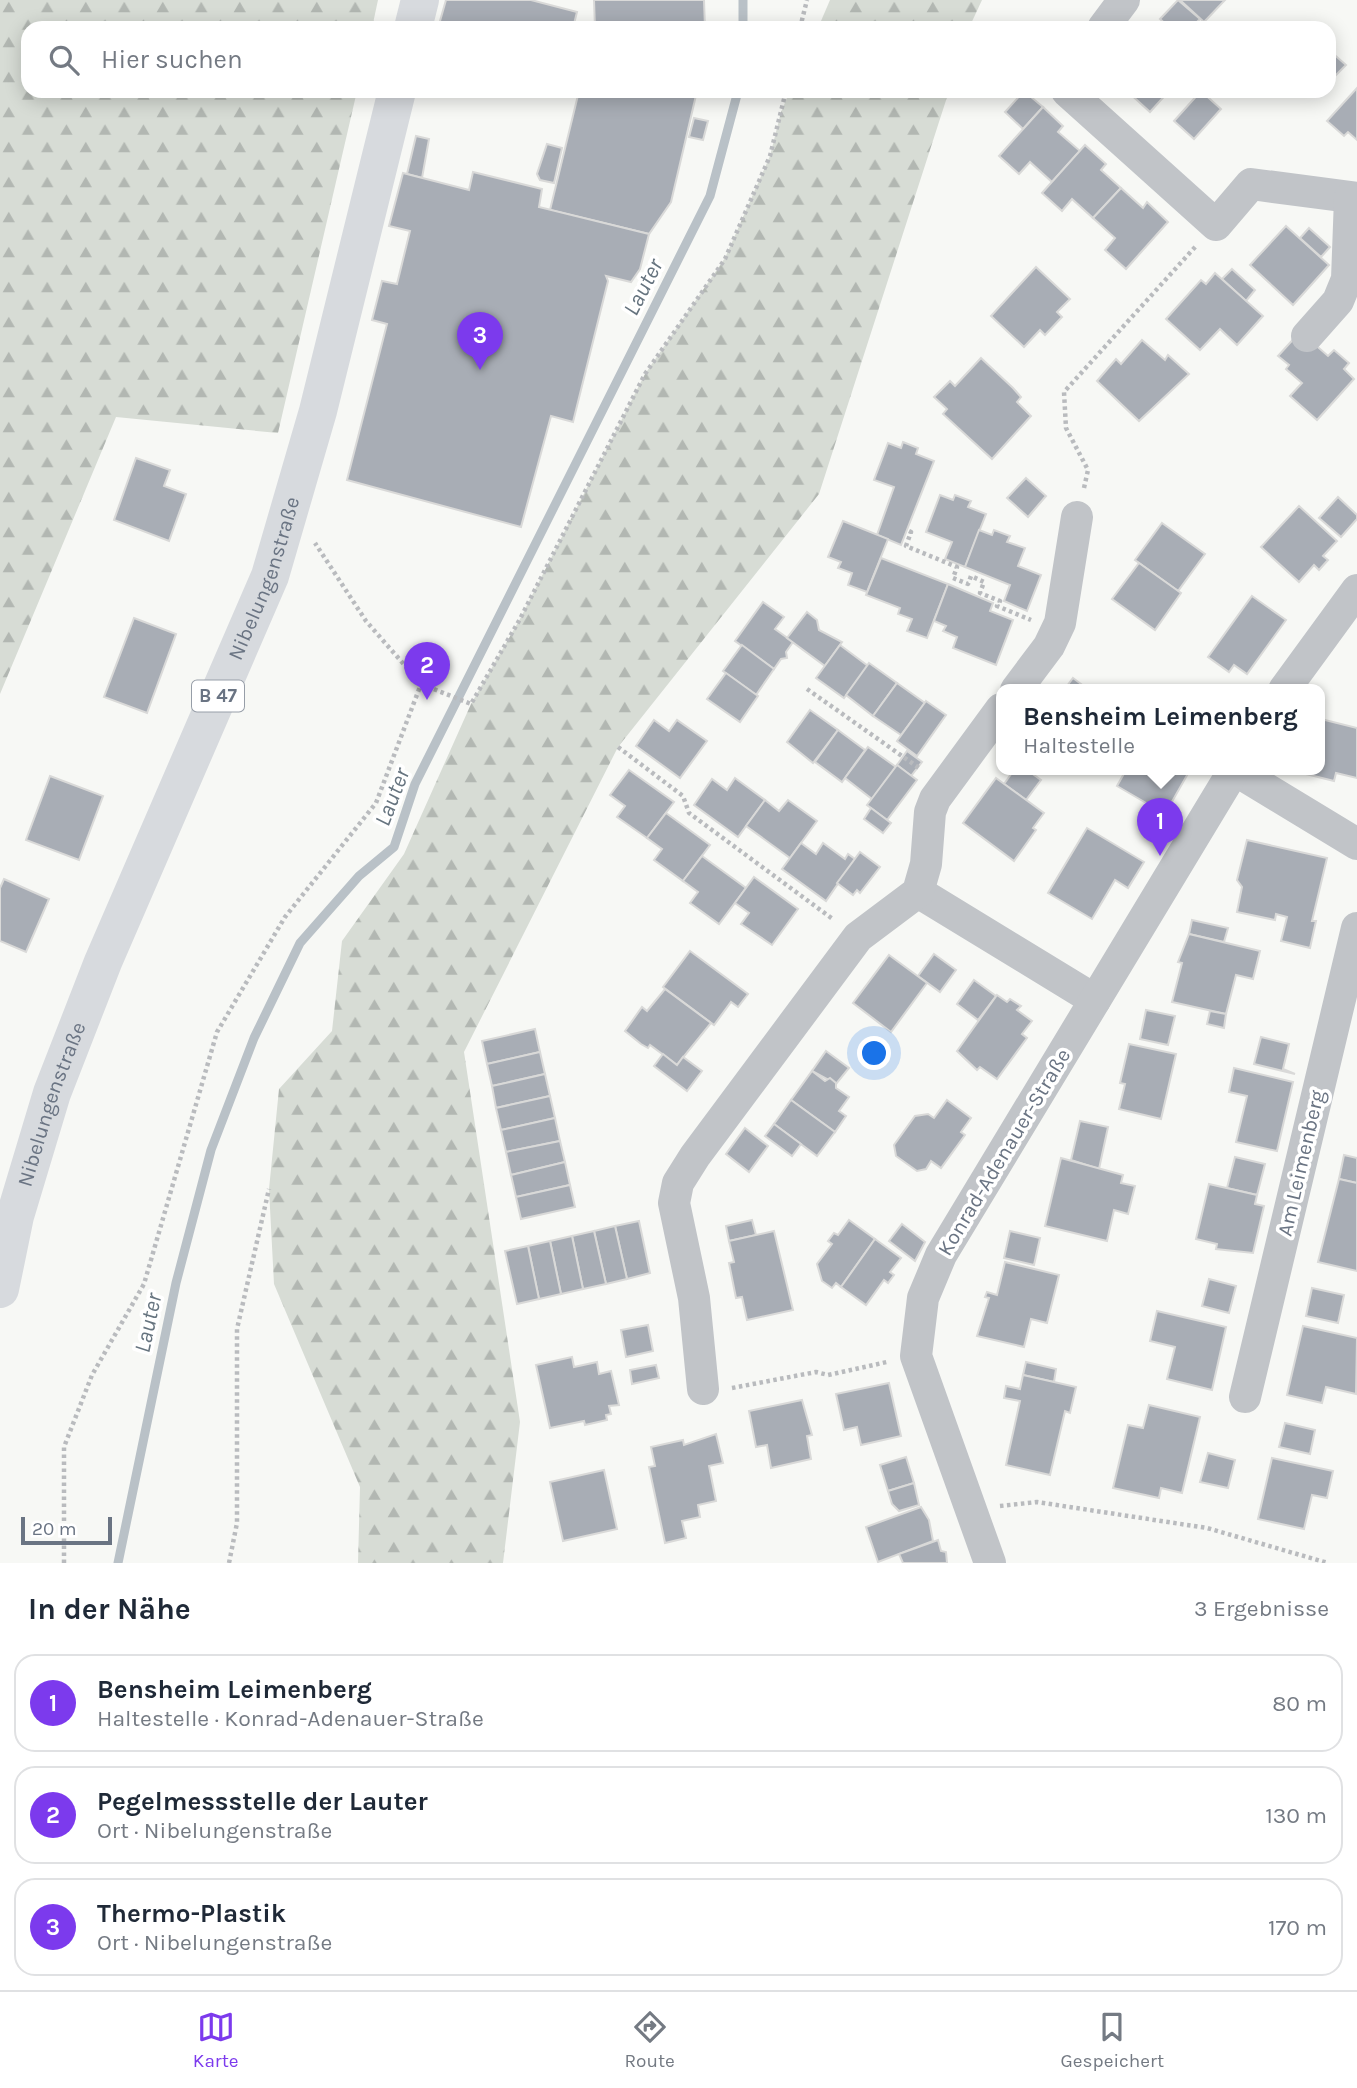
<!DOCTYPE html>
<html lang="de">
<meta charset="utf-8">
<style>
body{margin:0;font-family:Karla,sans-serif;background:#f2f2f3;color:#1f2937}
.scale{position:absolute;left:21px;bottom:18px;width:91px;box-sizing:border-box;padding-left:7px;border:4px solid #6a7483;border-top:0;font-size:19px;line-height:24px;white-space:nowrap;color:#6a7483;-webkit-text-stroke:5px #fff;paint-order:stroke}
.you{position:absolute;left:875px;top:1054px;width:24px;height:24px;margin:-18px;border:5px solid #fff;border-radius:50%;background:#1a73e8;box-shadow:0 0 0 10px #1a73e833}
.badge{display:grid;place-items:center;width:46px;height:46px;border-radius:50%;background:#7c3aed;color:#fff;font-size:23px;font-weight:700}
.pin{position:absolute;translate:-50% -58px;filter:drop-shadow(0 2px 4px #0008)}
.pin::after{content:'';position:absolute;top:37px;width:24px;height:21px;background:inherit;clip-path:polygon(0 0,100% 0,50% 100%)}
.popup{position:absolute;left:996px;top:684px;width:329px;height:91px;box-sizing:border-box;display:grid;place-content:center;border-radius:14px;background:#fff;filter:drop-shadow(0 2px 5px #0005);font-size:23px;white-space:nowrap;color:#747a83}
.popup b{font-size:26px;color:#1f2937}
.popup::after{content:'';position:absolute;left:50%;top:100%;margin-left:-14px;border:14px solid transparent;border-top-color:#fff}
.list{margin:0;padding:0;list-style:none}
h2{display:flex;justify-content:space-between;align-items:center;height:91px;margin:0;padding:0 28px;font-size:30px}
h2 small{font-size:23px;font-weight:400;color:#747a83}
.list li{display:grid;grid-template-columns:46px 1fr auto;gap:21px;align-items:center;box-sizing:border-box;height:98px;margin:0 14px 14px;padding:0 14px;border:2px solid #e0e1e3;border-radius:21px}
.list b{display:block;font-size:26px;white-space:nowrap}
.list p{margin:0;font-size:23px;white-space:nowrap;color:#747a83}
.list em{font-size:23px;font-style:normal;color:#747a83}
.icon{flex:none;width:38px;height:38px;fill:none;stroke:currentColor;stroke-width:2;stroke-linecap:round;stroke-linejoin:round}
.map{position:relative;flex:none;width:1357px;height:1563px;overflow:hidden}
.search{position:absolute;background:#fff;box-shadow:0 4px 18px #0003;left:21px;right:21px;top:21px;height:77px;display:flex;align-items:center;gap:18px;box-sizing:border-box;padding:0 24px;border-radius:21px;color:#747a83;font-size:26px}
.sheet{height:427px;background:#fff}
nav{display:flex;justify-content:space-around;align-items:center;box-sizing:border-box;height:98px;border-top:2px solid #e0e1e3;background:#fff;font-size:19px;color:#747a83}
nav a{display:grid;justify-items:center;gap:4px}
nav .on{color:#7c3aed}
.map>svg:first-child{display:block}
</style>
<div class="map">
<svg width="1357" height="1563" viewBox="0 0 1357 1563">
<defs>
<pattern id="forest-firs" width="22" height="20" patternUnits="userSpaceOnUse" patternTransform="scale(1.75)"><rect width="22" height="20" fill="#d7dcd5"/><path d="M5 1l3.5 6h-7zM16 11l3.5 6h-7z" fill="#b2b7b2"/></pattern>
</defs>
<rect width="100%" height="100%" fill="#f7f8f5"/>
<g fill="url(#forest-firs)">
<path d="M0,0H378L372,28H28V91H357L278,433L116,417L0,694Z"/>
<path d="M830,0H982L969,28H818Z"/>
<path d="M790,91H949L819,494L618,747L464,1052L520,1422L503,1563H358L360,1487L274,1284L269,1189L279,1089L332,1031L342,941L404,854L471,704L520,619L645,374L725,258L770,156L781,112Z"/>
</g>
<g fill="none" stroke-linecap="round" stroke-linejoin="round">
<g stroke="#b9c1c7" stroke-width="9">
<path d="M743,28V0"/>
<path d="M118,1563L176,1283L211,1150L254,1038L300,943L359,876L394,847L415,784L710,196L738,91"/>
</g>
</g>
<g fill="#a8adb5" stroke="#d9d9d8" stroke-width="2">
<path d="M446,0H531L577,12L573,28H438Z"/>
<path d="M594,0H704L705,28H595Z"/>
<path d="M1178,0L1200,19L1191,28H1170L1160,19Z"/>
<path d="M1180,0H1225L1204,22Z"/>
<path d="M1329,50L1346,65L1329,82Z"/>
<path d="M1357,88V140L1348,132L1344,136L1327,121Z"/>
<path d="M579,91H697L671,202L649,234L550,210Z"/>
<path d="M1024,91L1043,107L1023,129L1005,112Z"/>
<path d="M1127,91H1169L1150,112Z"/>
<path d="M1201,91L1221,109L1194,139L1174,121Z"/>
<path d="M1043,107L1063,126L1058,132L1080,151L1052,182L1030,162L1019,174L999,156Z"/>
<path d="M694,118L708,121L703,140L689,137Z"/>
<path d="M416,136L429,139L422,178L407,174Z"/>
<path d="M547,144L562,148L554,183L540,180L537,174Z"/>
<path d="M1085,145L1106,164L1101,170L1121,188L1093,218L1072,199L1062,211L1042,193Z"/>
<path d="M473,172L542,189L539,207L649,234L640,269L631,282L606,276L608,281L573,422L551,416L521,527L347,480L387,324L372,320L382,281L397,284L410,231L389,226L403,173L469,190Z"/>
<path d="M1121,188L1143,208L1147,202L1168,222L1126,269L1105,250L1115,238L1093,218Z"/>
<path d="M1286,226L1329,265L1293,305L1250,265Z"/>
<path d="M1309,228L1330,247L1321,257L1300,238Z"/>
<path d="M1036,267L1070,299L1057,312L1062,317L1045,335L1040,330L1024,347L991,316Z"/>
<path d="M1232,269L1255,290L1246,301L1222,279Z"/>
<path d="M1215,273L1263,316L1237,345L1220,329L1200,350L1166,319L1201,280L1206,284Z"/>
<path d="M1298,334L1311,341L1328,356L1334,350L1349,363L1344,369L1354,379L1317,420L1290,396L1302,383L1286,369L1289,365L1278,356Z"/>
<path d="M1142,340L1165,360L1168,355L1189,374L1139,421L1097,381L1116,359L1121,364Z"/>
<path d="M981,358L1013,388L1021,397L1017,402L1031,416L992,459L943,414L947,409L934,397L950,381L955,386Z"/>
<path d="M903,442L918,448L916,454L934,461L901,545L877,535L894,487L874,480L888,443L901,448Z"/>
<path d="M136,458L170,470L164,486L186,494L169,541L114,520Z"/>
<path d="M1026,478L1046,496L1028,517L1007,498Z"/>
<path d="M940,495L953,500L955,495L971,501L968,507L986,514L965,567L945,559L952,542L926,532Z"/>
<path d="M1338,497L1357,515V519L1341,537L1319,518Z"/>
<path d="M1299,506L1337,541L1323,556L1328,560L1319,570L1314,565L1299,582L1261,547Z"/>
<path d="M843,521L888,539L867,592L848,585L852,573L838,568L841,562L828,557Z"/>
<path d="M1162,523L1205,554L1178,591L1135,560Z"/>
<path d="M979,530L992,535L994,530L1010,536L1007,542L1025,548L1018,566L1041,575L1027,611L1004,601L1010,585L965,567Z"/>
<path d="M881,558L948,584L927,638L907,631L912,619L898,614L900,608L866,595Z"/>
<path d="M1139,563L1181,593L1155,630L1112,599Z"/>
<path d="M948,584L993,603L990,611L1013,620L996,665L953,648L957,637L943,631L946,626L934,621Z"/>
<path d="M1252,596L1286,620L1247,674L1234,665L1229,672L1208,657Z"/>
<path d="M763,602L784,617L775,629L793,642L786,652L787,658L781,659L774,669L735,641Z"/>
<path d="M807,612L817,620L819,630L842,642L825,666L787,638Z"/>
<path d="M134,618L176,634L147,713L104,697Z"/>
<path d="M742,645L774,669L756,695L723,671Z"/>
<path d="M840,645L868,666L844,698L816,678Z"/>
<path d="M869,663L897,683L873,716L846,695Z"/>
<path d="M726,673L758,696L740,722L707,699Z"/>
<path d="M1073,678L1089,690H1064Z"/>
<path d="M897,683L925,703L901,735L873,716Z"/>
<path d="M926,701L946,715L917,756L897,741Z"/>
<path d="M810,710L838,730L813,763L787,742Z"/>
<path d="M1321,719L1357,728V778L1336,773L1334,781L1306,774L1307,770H1319Z"/>
<path d="M654,720L669,731L677,720L707,741L680,778L636,746Z"/>
<path d="M838,730L865,750L842,782L815,762Z"/>
<path d="M868,747L896,767L872,799L845,778Z"/>
<path d="M907,751L922,762L911,776L897,765Z"/>
<path d="M897,765L917,780L887,820L867,805Z"/>
<path d="M629,770L674,802L647,838L617,817L625,806L610,795Z"/>
<path d="M1014,770H1027L1041,780L1026,800L1004,784Z"/>
<path d="M1126,770H1190L1165,814L1117,786Z"/>
<path d="M50,776L103,796L79,860L26,840Z"/>
<path d="M735,778L765,800L738,837L694,805L712,779L727,790Z"/>
<path d="M996,778L1044,813L1033,828L1036,830L1014,861L963,823Z"/>
<path d="M765,800L779,811L788,800L817,821L790,858L746,826Z"/>
<path d="M871,808L891,823L883,833L864,819Z"/>
<path d="M666,813L710,845L683,881L654,860L662,849L647,838Z"/>
<path d="M1087,828L1144,862L1128,888L1115,880L1092,919L1048,893Z"/>
<path d="M1247,840L1327,858L1312,921H1316L1310,948L1281,941L1287,917L1276,914L1275,920L1237,912L1242,887L1237,880Z"/>
<path d="M801,843L816,854L823,843L845,859L848,854L855,859L826,901L782,869Z"/>
<path d="M860,852L880,867L860,893L857,890L853,895L837,883Z"/>
<path d="M702,856L746,888L719,924L690,903L698,892L683,881Z"/>
<path d="M754,877L798,909L772,945L741,924L749,913L735,903Z"/>
<path d="M4,879L49,899L26,952L0,941V888Z"/>
<path d="M1192,920L1228,928L1224,942L1189,934Z"/>
<path d="M1189,934L1260,951L1253,979L1236,975L1226,1014L1172,1002L1182,963L1178,962Z"/>
<path d="M690,951L748,994L738,1007L731,1002L714,1025L663,987Z"/>
<path d="M934,954L956,970L940,992L918,976Z"/>
<path d="M889,955L927,983L891,1032L853,1003Z"/>
<path d="M974,980L996,996L978,1020L957,1004Z"/>
<path d="M665,989L711,1023L677,1065L650,1045L648,1048L641,1044L625,1031L642,1007L647,1011Z"/>
<path d="M997,995L1007,1002L1010,999L1021,1006L1017,1010L1032,1021L1022,1034L1027,1038L997,1079L980,1067L977,1070L957,1051Z"/>
<path d="M1146,1010L1175,1016L1168,1045L1140,1039Z"/>
<path d="M1210,1011L1226,1014L1224,1028L1207,1024Z"/>
<path d="M535,1029L540,1052L487,1064L482,1041Z"/>
<path d="M1261,1037L1289,1044L1283,1069L1295,1074L1254,1064Z"/>
<path d="M1129,1044L1176,1054L1161,1119L1119,1109L1125,1084L1120,1083Z"/>
<path d="M826,1051L849,1068L836,1084L812,1071Z"/>
<path d="M540,1052L545,1074L492,1086L487,1064Z"/>
<path d="M663,1054L677,1065L683,1057L702,1071L687,1091L654,1066Z"/>
<path d="M1234,1068L1293,1082L1277,1151L1236,1142L1247,1096L1229,1092Z"/>
<path d="M812,1071L825,1081L830,1078L836,1083V1088L849,1097L839,1111L846,1116L835,1132L791,1100Z"/>
<path d="M545,1074L550,1096L496,1108L492,1086Z"/>
<path d="M550,1096L555,1118L501,1130L496,1108Z"/>
<path d="M791,1100L835,1132L817,1156L774,1124Z"/>
<path d="M947,1100L971,1118L961,1132L965,1135L941,1168L931,1161L926,1169L917,1171L896,1156L894,1145L915,1116L928,1114L934,1118Z"/>
<path d="M555,1118L560,1141L506,1152L501,1130Z"/>
<path d="M1080,1121L1108,1127L1099,1169L1071,1160Z"/>
<path d="M774,1124L801,1144L792,1156L765,1136Z"/>
<path d="M745,1128L768,1146L749,1172L726,1154Z"/>
<path d="M560,1141L565,1162L511,1175L506,1152Z"/>
<path d="M1344,1155L1357,1158V1183L1339,1179Z"/>
<path d="M1235,1157L1265,1164L1257,1195L1227,1188Z"/>
<path d="M1061,1158L1123,1175L1121,1183L1135,1186L1128,1214L1114,1210L1107,1241L1045,1226Z"/>
<path d="M565,1162L570,1185L516,1197L511,1175Z"/>
<path d="M1339,1179L1357,1183V1271L1318,1262Z"/>
<path d="M1209,1184L1257,1195L1255,1204L1264,1206L1253,1253L1216,1249L1217,1244L1196,1239Z"/>
<path d="M570,1185L575,1207L521,1219L516,1197Z"/>
<path d="M752,1220L756,1235L729,1241L726,1226Z"/>
<path d="M849,1220L875,1239L841,1287L836,1283L832,1288L822,1281L817,1264L832,1244L828,1241L834,1233L838,1235Z"/>
<path d="M639,1221L650,1273L627,1279L615,1226Z"/>
<path d="M902,1224L925,1242L915,1261L889,1241Z"/>
<path d="M615,1226L627,1279L606,1284L594,1231Z"/>
<path d="M594,1231L606,1284L583,1289L572,1236Z"/>
<path d="M774,1231L793,1310L747,1320L742,1297L736,1298L729,1263L734,1262L729,1241Z"/>
<path d="M1010,1231L1040,1238L1034,1265L1004,1258Z"/>
<path d="M572,1236L583,1289L561,1294L550,1241Z"/>
<path d="M875,1239L901,1258L890,1272L894,1275L888,1283L884,1280L866,1305L841,1287Z"/>
<path d="M550,1241L561,1294L539,1299L528,1246Z"/>
<path d="M528,1246L539,1299L517,1304L505,1251Z"/>
<path d="M1005,1262L1059,1275L1047,1323L1031,1319L1024,1347L977,1336L989,1298L985,1297L987,1292L997,1295Z"/>
<path d="M1209,1279L1236,1286L1229,1313L1202,1306Z"/>
<path d="M1312,1288L1344,1295L1338,1323L1306,1316Z"/>
<path d="M1157,1311L1226,1327L1212,1390L1167,1379L1175,1347L1150,1341Z"/>
<path d="M648,1325L653,1351L626,1357L621,1330Z"/>
<path d="M1303,1326L1357,1338L1356,1394L1326,1387L1322,1403L1287,1395Z"/>
<path d="M572,1357L574,1367L597,1362L599,1374L611,1371L619,1405L609,1406L611,1414L606,1415L607,1420L585,1425L584,1421L550,1428L536,1365Z"/>
<path d="M1026,1362L1056,1369L1054,1382L1023,1375Z"/>
<path d="M656,1365L659,1378L632,1384L630,1370Z"/>
<path d="M1023,1375L1076,1387L1070,1413L1065,1411L1050,1475L1006,1465L1020,1401L1004,1398L1006,1386L1020,1389Z"/>
<path d="M889,1383L901,1436L861,1445L857,1427L844,1430L836,1394Z"/>
<path d="M802,1400L812,1435L807,1436L811,1459L771,1468L767,1445L756,1447L749,1411Z"/>
<path d="M1149,1405L1200,1417L1182,1493L1161,1488L1159,1498L1113,1488L1128,1425L1143,1428Z"/>
<path d="M1285,1423L1315,1430L1310,1454L1279,1447Z"/>
<path d="M716,1434L723,1463L709,1466L716,1501L698,1505L700,1517L682,1521L686,1538L665,1543L649,1467L655,1466L651,1447L683,1440L684,1445Z"/>
<path d="M1208,1453L1235,1460L1228,1488L1200,1482Z"/>
<path d="M906,1457L914,1483L888,1491L880,1465Z"/>
<path d="M1272,1458L1333,1471L1327,1498L1312,1495L1304,1529L1258,1519Z"/>
<path d="M604,1470L617,1529L563,1541L550,1482Z"/>
<path d="M914,1483L919,1505L899,1511L892,1504L888,1491Z"/>
<path d="M921,1507L929,1520L933,1541L878,1562L866,1527Z"/>
<path d="M938,1540L941,1551L946,1552L947,1563H903L899,1554Z"/>
</g>
<g fill="none" stroke-linecap="round" stroke-linejoin="round">
<g stroke="#b9bbbe" stroke-width="4.5" stroke-dasharray="3.5 3.5" stroke-linecap="butt">
<path d="M800,28L807,0"/>
<path d="M1084,488L1088,470L1066,428L1064,392L1196,246"/>
<path d="M909,531L911,532L906,546L957,567L953,578L968,584L971,576L984,582L980,593L1000,601L997,606L1031,620"/>
<path d="M421,684L471,704L520,619L645,374L725,259L770,156L786,91"/>
<path d="M807,689L919,768"/>
<path d="M618,747L683,796L689,813L834,920"/>
<path d="M732,1388L816,1372L828,1375L887,1362"/>
<path d="M1000,1506L1037,1502L1207,1528L1328,1563"/>
<path d="M64,1563V1447L92,1375L144,1284L217,1032L285,917L376,803L421,684L366,621L315,543"/>
<path d="M229,1563L237,1523V1329L269,1189"/>
</g>
<g stroke="#c1c4c8" stroke-width="32">
<path d="M1103,28L1124,0"/>
<path d="M1067,91L1216,225L1251,184L1357,198"/>
<path d="M1307,336L1338,301L1347,279L1350,198"/>
<path d="M1016,690L1049,646L1060,623L1077,517"/>
<path d="M1284,690L1357,590"/>
<path d="M1235,770L1357,844"/>
<path d="M918,892L1095,1000"/>
<path d="M703,1389L694,1298L674,1203L678,1183L695,1156L858,937L918,892L926,864L930,812L935,799L1001,709"/>
<path d="M1245,1397L1357,928"/>
<path d="M990,1563L916,1356L923,1298L941,1255L1234,770"/>
</g>
<g stroke="#d7dade" stroke-width="38">
<path d="M413,28L420,0"/>
<path id="s1" d="M0,1289L15,1216L52,1093L103,962L270,576L318,411L397,91"/>
</g>
</g>
<g text-anchor="middle" dominant-baseline="central" stroke-width="7" stroke-linejoin="round" paint-order="stroke">
<rect fill="#fff" stroke="#979ea8" stroke-width="2" x="192" y="680.5" width="52" height="31" rx="5"/>
<g font-size="19" font-weight="bold" fill="#6a7483">
<text x="218" y="696">B 47</text>
</g>
<g font-size="21" fill="#6a7483" stroke="#fff">
<text stroke="none"><textPath href="#s1" startOffset="760">Nibelungenstraße</textPath></text>
<text stroke="none"><textPath href="#s1" startOffset="192">Nibelungenstraße</textPath></text>
<text transform="translate(1004 1152) rotate(-59)">Konrad-Adenauer-Straße</text>
<text transform="translate(1301 1163) rotate(-77)">Am Leimenberg</text>
</g>
<g font-size="23" font-style="italic" fill="#66747f" stroke="#fff">
<text transform="translate(643 287) rotate(-63)">Lauter</text>
<text transform="translate(392 797) rotate(-69)">Lauter</text>
<text transform="translate(148 1323) rotate(-78)">Lauter</text>
</g>
</g>
</svg>
<div class="scale">20 m</div>
<div class="you"></div>
<div class="pin badge" style="left:1160px;top:856px">1</div>
<div class="popup"><b>Bensheim Leimenberg</b>Haltestelle</div>
<div class="pin badge" style="left:427px;top:700px">2</div>
<div class="pin badge" style="left:480px;top:370px">3</div>
<div class="search"><svg class="icon" aria-label="search" viewBox="0 0 24 24"><circle cx="10" cy="10" r="6"/><path d="M15 15l6 6"/></svg>Hier suchen</div>
</div>
<section class="sheet">
<h2>In der Nähe<small>3 Ergebnisse</small></h2>
<ul class="list">
<li><span class="badge">1</span><div><b>Bensheim Leimenberg</b><p>Haltestelle · Konrad-Adenauer-Straße</p></div><em>80 m</em></li>
<li><span class="badge">2</span><div><b>Pegelmessstelle der Lauter</b><p>Ort · Nibelungenstraße</p></div><em>130 m</em></li>
<li><span class="badge">3</span><div><b>Thermo-Plastik</b><p>Ort · Nibelungenstraße</p></div><em>170 m</em></li>
</ul>
</section>
<nav>
<a class="on"><svg class="icon" aria-label="map" viewBox="0 0 24 24"><path d="M3 6l6-2 6 2 6-2v14l-6 2-6-2-6 2zM9 4v14M15 6v14"/></svg>Karte</a>
<a><svg class="icon" aria-label="directions" viewBox="0 0 24 24"><path d="M12 3l9 9-9 9-9-9zM9 14v-3h6M13 9l2 2-2 2"/></svg>Route</a>
<a><svg class="icon" aria-label="saved" viewBox="0 0 24 24"><path d="M7 4h10v16l-5-4-5 4z"/></svg>Gespeichert</a>
</nav>
